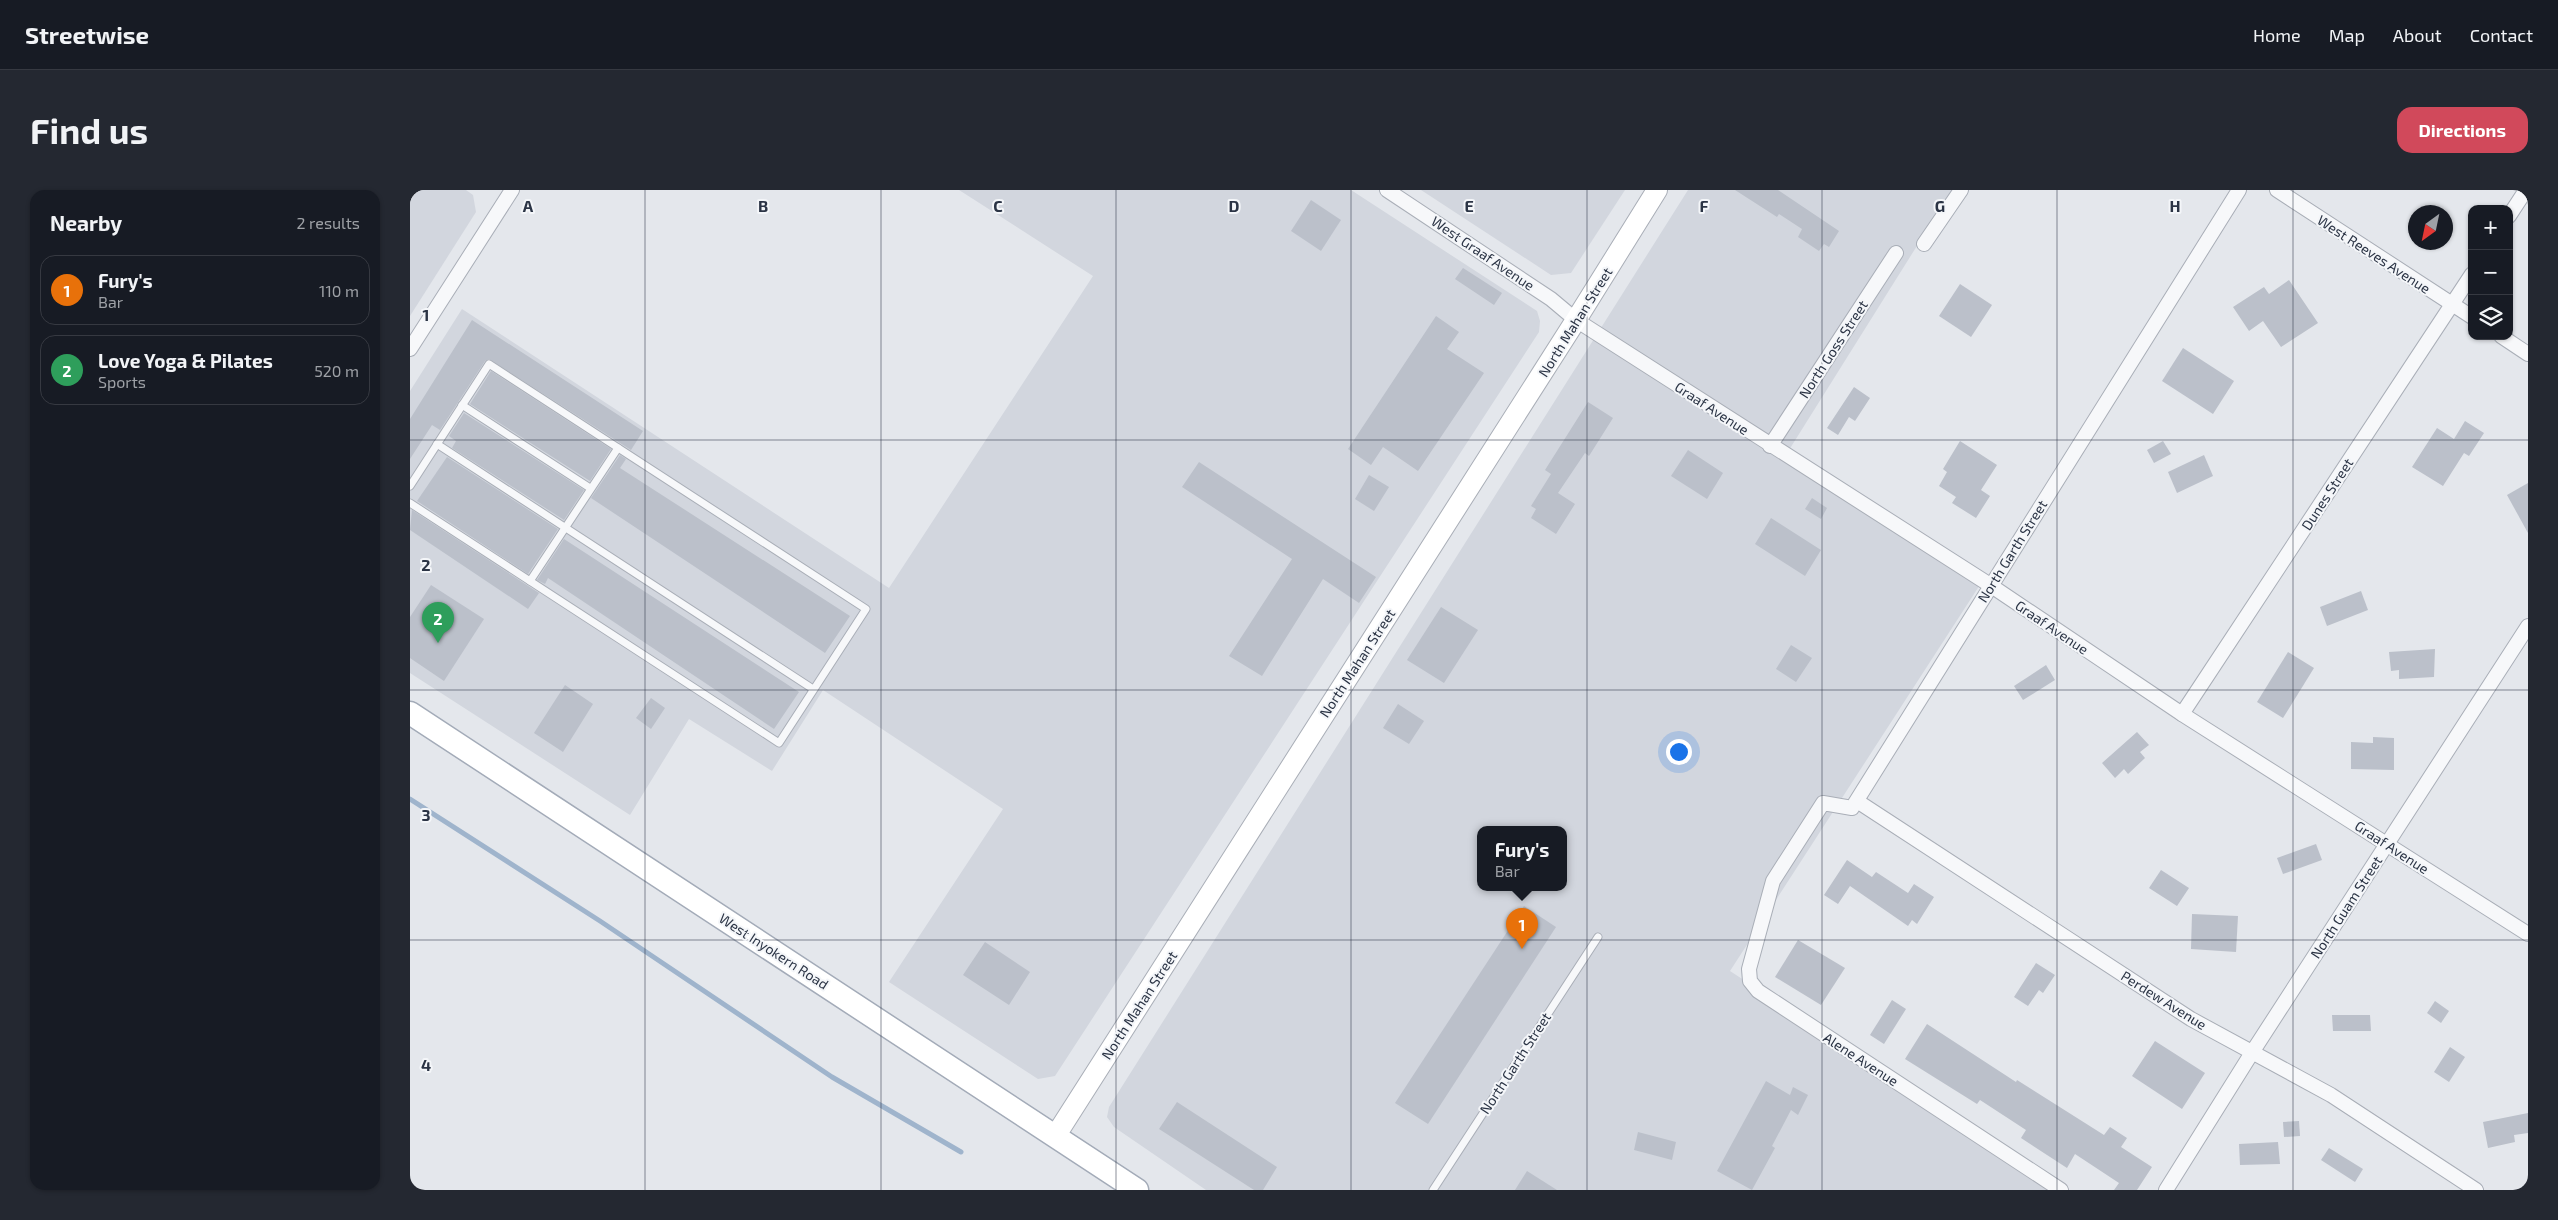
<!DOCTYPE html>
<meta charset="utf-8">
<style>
body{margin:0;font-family:"Exo 2",sans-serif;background:#242831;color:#f1f3f6}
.controls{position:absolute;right:15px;top:15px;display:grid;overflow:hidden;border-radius:10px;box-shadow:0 1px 4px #0004}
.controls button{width:45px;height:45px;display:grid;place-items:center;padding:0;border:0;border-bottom:1px solid #363941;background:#171b24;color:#f1f3f6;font:25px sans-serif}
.compass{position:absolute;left:1998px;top:15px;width:45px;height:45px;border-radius:50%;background:#171b24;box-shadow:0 1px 4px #0004;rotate:213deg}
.you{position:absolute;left:1268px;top:561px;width:18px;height:18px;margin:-12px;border:4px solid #fff;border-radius:50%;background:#1a73e8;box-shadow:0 0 0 8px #1a73e833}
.badge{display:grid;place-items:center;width:32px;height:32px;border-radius:50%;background:#d1495b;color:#fff;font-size:16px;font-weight:700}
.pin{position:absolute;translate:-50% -41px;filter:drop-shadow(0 1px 2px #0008)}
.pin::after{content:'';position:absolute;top:26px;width:18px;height:15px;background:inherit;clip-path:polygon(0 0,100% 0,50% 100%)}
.popup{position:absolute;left:1067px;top:636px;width:90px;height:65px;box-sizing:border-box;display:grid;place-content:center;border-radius:10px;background:#171b24;filter:drop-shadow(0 1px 4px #0005);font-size:16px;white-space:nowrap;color:#9ea1a6}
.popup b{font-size:19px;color:#f1f3f6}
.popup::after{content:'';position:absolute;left:50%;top:100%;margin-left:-10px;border:10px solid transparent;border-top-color:#171b24}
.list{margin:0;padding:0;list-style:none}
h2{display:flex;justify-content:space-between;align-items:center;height:65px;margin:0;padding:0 20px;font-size:21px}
h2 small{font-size:16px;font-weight:400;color:#9ea1a6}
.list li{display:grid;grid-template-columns:32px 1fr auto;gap:15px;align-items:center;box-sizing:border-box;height:70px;margin:0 10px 10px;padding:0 10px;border:1px solid #363941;border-radius:15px}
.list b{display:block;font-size:19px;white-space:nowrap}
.list p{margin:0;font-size:16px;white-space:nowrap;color:#9ea1a6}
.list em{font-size:16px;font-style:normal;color:#9ea1a6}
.icon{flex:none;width:28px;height:28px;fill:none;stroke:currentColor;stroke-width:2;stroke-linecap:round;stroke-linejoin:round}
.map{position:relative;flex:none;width:2118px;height:1000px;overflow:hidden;border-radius:15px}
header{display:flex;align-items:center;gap:30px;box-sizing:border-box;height:70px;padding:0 25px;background:#171b24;border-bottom:1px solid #363941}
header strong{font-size:24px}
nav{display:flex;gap:28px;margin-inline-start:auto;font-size:18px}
.intro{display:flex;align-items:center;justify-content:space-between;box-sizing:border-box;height:120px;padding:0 30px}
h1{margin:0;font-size:35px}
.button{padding:12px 22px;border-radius:15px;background:#d1495b;color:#fff;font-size:18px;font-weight:700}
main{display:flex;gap:30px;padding:0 30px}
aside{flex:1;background:#171b24;border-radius:15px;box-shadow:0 1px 4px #0004}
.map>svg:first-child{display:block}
</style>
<header>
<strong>Streetwise</strong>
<nav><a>Home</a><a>Map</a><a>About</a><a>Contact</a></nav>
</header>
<div class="intro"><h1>Find us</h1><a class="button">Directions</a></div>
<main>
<aside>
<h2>Nearby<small>2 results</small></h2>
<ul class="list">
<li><span class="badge" style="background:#e8710a">1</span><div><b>Fury's</b><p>Bar</p></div><em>110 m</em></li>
<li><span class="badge" style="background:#2e9e5b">2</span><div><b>Love Yoga &amp; Pilates</b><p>Sports</p></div><em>520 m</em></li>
</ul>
</aside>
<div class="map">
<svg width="2118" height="1000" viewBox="0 0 2118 1000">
<rect width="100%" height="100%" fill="#e4e7ec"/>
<g fill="#d2d6de" fill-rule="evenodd">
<path d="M0,0H56L63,5L66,22L0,126Z"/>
<path d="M549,0H941L1127,121L1130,131L1129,142L645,886L628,889L479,792L593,619L413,500L362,581L279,529L220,625L0,483V201L52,119L479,398L683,86Z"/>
<path d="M1011,0H1215L1161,83L1141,85Z"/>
<path d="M1278,0H1542L1379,260L1575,387L1320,781L1654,1000H796L704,937L697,927L699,917ZM1071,640H1153V698H1071Z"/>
</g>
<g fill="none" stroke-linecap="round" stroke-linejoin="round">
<path stroke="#9fb4cc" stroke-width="5" d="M0,609L190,731L422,887L551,962"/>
</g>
<g fill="#bbc0ca">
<path d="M1325,0H1368L1429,41L1419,57L1414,54L1409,61L1388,47L1392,39L1369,24L1367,27Z"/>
<path d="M901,10L931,30L911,61L881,41Z"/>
<path d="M1053,78L1092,103L1084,115L1045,89Z"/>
<path d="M1879,90L1908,133L1871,157L1853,131L1839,141L1823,117L1854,97L1859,104Z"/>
<path d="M1550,94L1582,115L1561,147L1529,126Z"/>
<path d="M1026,126L1049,142L1037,159L1074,183L1008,281L973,257L961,275L938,259Z"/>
<path d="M62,130L233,241L221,260L79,169L75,171L30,240L22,235L0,269V229Z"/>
<path d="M1773,158L1824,191L1803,224L1752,191Z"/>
<path d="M81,181L201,259L180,291L60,214Z"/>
<path d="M1444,197L1460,208L1445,231L1439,227L1428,245L1417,238Z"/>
<path d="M1178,212L1203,228L1179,266L1175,263L1148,303L1165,314L1146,344L1121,328L1126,319L1121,316L1141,284L1135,280Z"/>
<path d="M54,223L174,300L154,330L42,258L46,251L39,246Z"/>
<path d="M2055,231L2074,243L2059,266L2054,263L2033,296L2002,277L2027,238L2044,249Z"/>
<path d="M1550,251L1587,275L1571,300L1580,306L1566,328L1542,313L1546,307L1529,296L1537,282L1533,279Z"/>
<path d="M1753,251L1761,264L1744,273L1737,260Z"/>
<path d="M1278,260L1313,283L1297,309L1261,286Z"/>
<path d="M210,265L216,269L210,278L440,426L415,463L181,308Z"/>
<path d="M1794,265L1803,286L1767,303L1758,282Z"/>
<path d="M37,267L148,339L118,384L7,311Z"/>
<path d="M789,272L966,387L949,413L913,389L852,486L819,466L882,369L772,297Z"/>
<path d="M959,285L979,297L964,321L945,309Z"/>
<path d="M2118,293V343L2097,305Z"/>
<path d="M1402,308L1417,318L1411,329L1395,319Z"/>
<path d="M2,320L129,403L118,419L0,340Z"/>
<path d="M1361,328L1411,360L1395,386L1345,354Z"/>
<path d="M154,349L389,502L364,539L138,388L135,394L127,390Z"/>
<path d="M21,395L74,429L34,491L0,468V427Z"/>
<path d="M1951,401L1958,420L1917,436L1910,417Z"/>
<path d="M1031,417L1068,440L1034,493L997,470Z"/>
<path d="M1381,455L1402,468L1386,492L1366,479Z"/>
<path d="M2025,459L2024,487L1989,489V480L1981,481L1979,462Z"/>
<path d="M1878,462L1904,478L1873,528L1847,512Z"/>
<path d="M1636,475L1645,490L1613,510L1604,496Z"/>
<path d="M155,495L183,514L153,562L124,543Z"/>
<path d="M241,508L255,518L241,539L226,528Z"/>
<path d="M988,514L1014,531L999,554L973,538Z"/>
<path d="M1727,542L1739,555L1730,562L1735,568L1718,584L1714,579L1705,588L1692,573Z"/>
<path d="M1963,547L1984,548V580L1941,579V552L1963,553Z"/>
<path d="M1906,654L1912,670L1873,684L1867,668Z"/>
<path d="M1437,670L1462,687L1466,682L1498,703L1504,694L1524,707L1507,734L1502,730L1498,736L1440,696L1428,714L1414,705Z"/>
<path d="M1751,680L1779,698L1767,716L1739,698Z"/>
<path d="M1114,716L1146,737L1018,934L985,913Z"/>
<path d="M1782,724L1828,726L1826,762L1781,759Z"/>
<path d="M1388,750L1435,778L1411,815L1365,787Z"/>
<path d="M575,752L620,782L599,815L553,785Z"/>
<path d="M1626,773L1645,785L1633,803L1629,800L1618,816L1604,807Z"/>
<path d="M1482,810L1496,819L1474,854L1460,845Z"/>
<path d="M2025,811L2039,821L2031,833L2017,823Z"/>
<path d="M1922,825H1960L1961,841H1923Z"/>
<path d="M1517,834L1606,892L1607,890L1694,945L1700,937L1717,948L1711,957L1742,977L1727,1000H1704L1709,993L1665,964L1657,978L1611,948L1616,940L1570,910L1567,914L1495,869Z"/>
<path d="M1745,851L1795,883L1772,919L1722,886Z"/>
<path d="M2040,857L2055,867L2039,892L2024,882Z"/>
<path d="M1356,891L1380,905L1383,897L1398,905L1388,925L1381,920L1362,956L1365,958L1342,1000L1307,981Z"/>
<path d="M767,912L867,977L853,1000H844L749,939Z"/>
<path d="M2118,923V943L2104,945L2105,952L2078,958L2073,932Z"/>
<path d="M1889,931L1890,946L1874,947L1873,932Z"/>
<path d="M1228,942L1266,952L1262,970L1224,960Z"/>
<path d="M1868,952L1870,974L1830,975L1829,954Z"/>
<path d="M1919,958L1953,979L1945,992L1911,970Z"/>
<path d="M1117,981L1147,1000H1105Z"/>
</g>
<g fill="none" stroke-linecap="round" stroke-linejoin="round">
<defs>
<g id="lane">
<path d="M52,215L180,298"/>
<path d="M27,254L403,499"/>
<path d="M0,296L79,174L456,419L369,553L0,313"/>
<path d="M120,391L208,258"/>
<path d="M1023,1000L1188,747"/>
</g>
<g id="street">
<path d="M977,0L1141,109L1166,130L1580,395L1772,524L2118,744"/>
<path d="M1867,0L2062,127"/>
<path d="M2099,26L2116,0"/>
<path d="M1514,54L1551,0"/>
<path d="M2091,146L2118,164"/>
<path d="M0,159L102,0"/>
<path d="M1360,256L1486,63"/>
<path d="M1772,524L2062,84"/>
<path d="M1447,611L1781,829L1921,905L2066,1000"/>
<path d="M1651,1000L1348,801L1340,791L1339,779L1363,691L1413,613L1442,618L1829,0"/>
<path d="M1756,1000L1843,861L2118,436"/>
</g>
<path id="secondary" d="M646,945L1166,130L1247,0"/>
<path id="primary" d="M0,523L727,1000"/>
</defs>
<use href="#lane" stroke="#a9aeb7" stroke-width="9"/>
<use href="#street" stroke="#a9aeb7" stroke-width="16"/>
<use href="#secondary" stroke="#a9aeb7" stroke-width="22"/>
<use href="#primary" stroke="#a3abb8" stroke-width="25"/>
<use href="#lane" stroke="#f7f8fa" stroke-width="7"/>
<use href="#street" stroke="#f7f8fa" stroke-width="14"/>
<use href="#secondary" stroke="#fff" stroke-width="20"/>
<use href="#primary" stroke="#fff" stroke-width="22"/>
</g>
<path fill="none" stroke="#2b3445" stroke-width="1" stroke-opacity="0.55" d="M235,0V1000M471,0V1000M706,0V1000M941,0V1000M1177,0V1000M1412,0V1000M1647,0V1000M1883,0V1000M0,250H2118M0,500H2118M0,750H2118"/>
<g text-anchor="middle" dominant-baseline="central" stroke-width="4" stroke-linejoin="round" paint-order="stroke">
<g font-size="14" fill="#2b3445" stroke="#f4f6f9">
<text transform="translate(1073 63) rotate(34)">West Graaf Avenue</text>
<text transform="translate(1964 64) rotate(33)">West Reeves Avenue</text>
<text transform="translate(1165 132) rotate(-58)">North Mahan Street</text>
<text transform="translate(1423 159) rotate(-57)">North Goss Street</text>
<text transform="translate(1302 218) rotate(33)">Graaf Avenue</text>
<text transform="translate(1917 304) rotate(-57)">Dunes Street</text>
<text transform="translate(1602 361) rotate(-58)">North Garth Street</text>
<text transform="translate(1642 437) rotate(34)">Graaf Avenue</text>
<text transform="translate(947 473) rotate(-57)">North Mahan Street</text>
<text transform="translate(1982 657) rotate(33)">Graaf Avenue</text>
<text transform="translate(1936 717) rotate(-57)">North Guam Street</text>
<text transform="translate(364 761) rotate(33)">West Inyokern Road</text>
<text transform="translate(1754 810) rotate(32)">Perdew Avenue</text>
<text transform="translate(729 815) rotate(-57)">North Mahan Street</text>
<text transform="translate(1451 869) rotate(33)">Alene Avenue</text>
<text transform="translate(1105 873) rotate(-57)">North Garth Street</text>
</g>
</g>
<g font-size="16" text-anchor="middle" font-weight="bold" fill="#2b3445" stroke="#f4f6f9" stroke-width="4" stroke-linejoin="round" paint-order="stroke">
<text x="118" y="22">A</text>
<text x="353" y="22">B</text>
<text x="588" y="22">C</text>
<text x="824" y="22">D</text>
<text x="1059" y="22">E</text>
<text x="1294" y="22">F</text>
<text x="1530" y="22">G</text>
<text x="1765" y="22">H</text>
<text x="16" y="131">1</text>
<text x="16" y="381">2</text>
<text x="16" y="631">3</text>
<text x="16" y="881">4</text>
</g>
</svg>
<div class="controls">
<button>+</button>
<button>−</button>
<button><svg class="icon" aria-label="layers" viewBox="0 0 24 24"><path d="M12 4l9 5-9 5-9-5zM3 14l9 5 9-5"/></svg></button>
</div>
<svg class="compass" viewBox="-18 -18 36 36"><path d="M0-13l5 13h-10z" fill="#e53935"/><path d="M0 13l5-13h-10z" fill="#9ea1a6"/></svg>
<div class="you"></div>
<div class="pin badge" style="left:1112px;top:759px;background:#e8710a">1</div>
<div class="popup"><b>Fury's</b>Bar</div>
<div class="pin badge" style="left:28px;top:453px;background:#2e9e5b">2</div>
</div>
</main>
